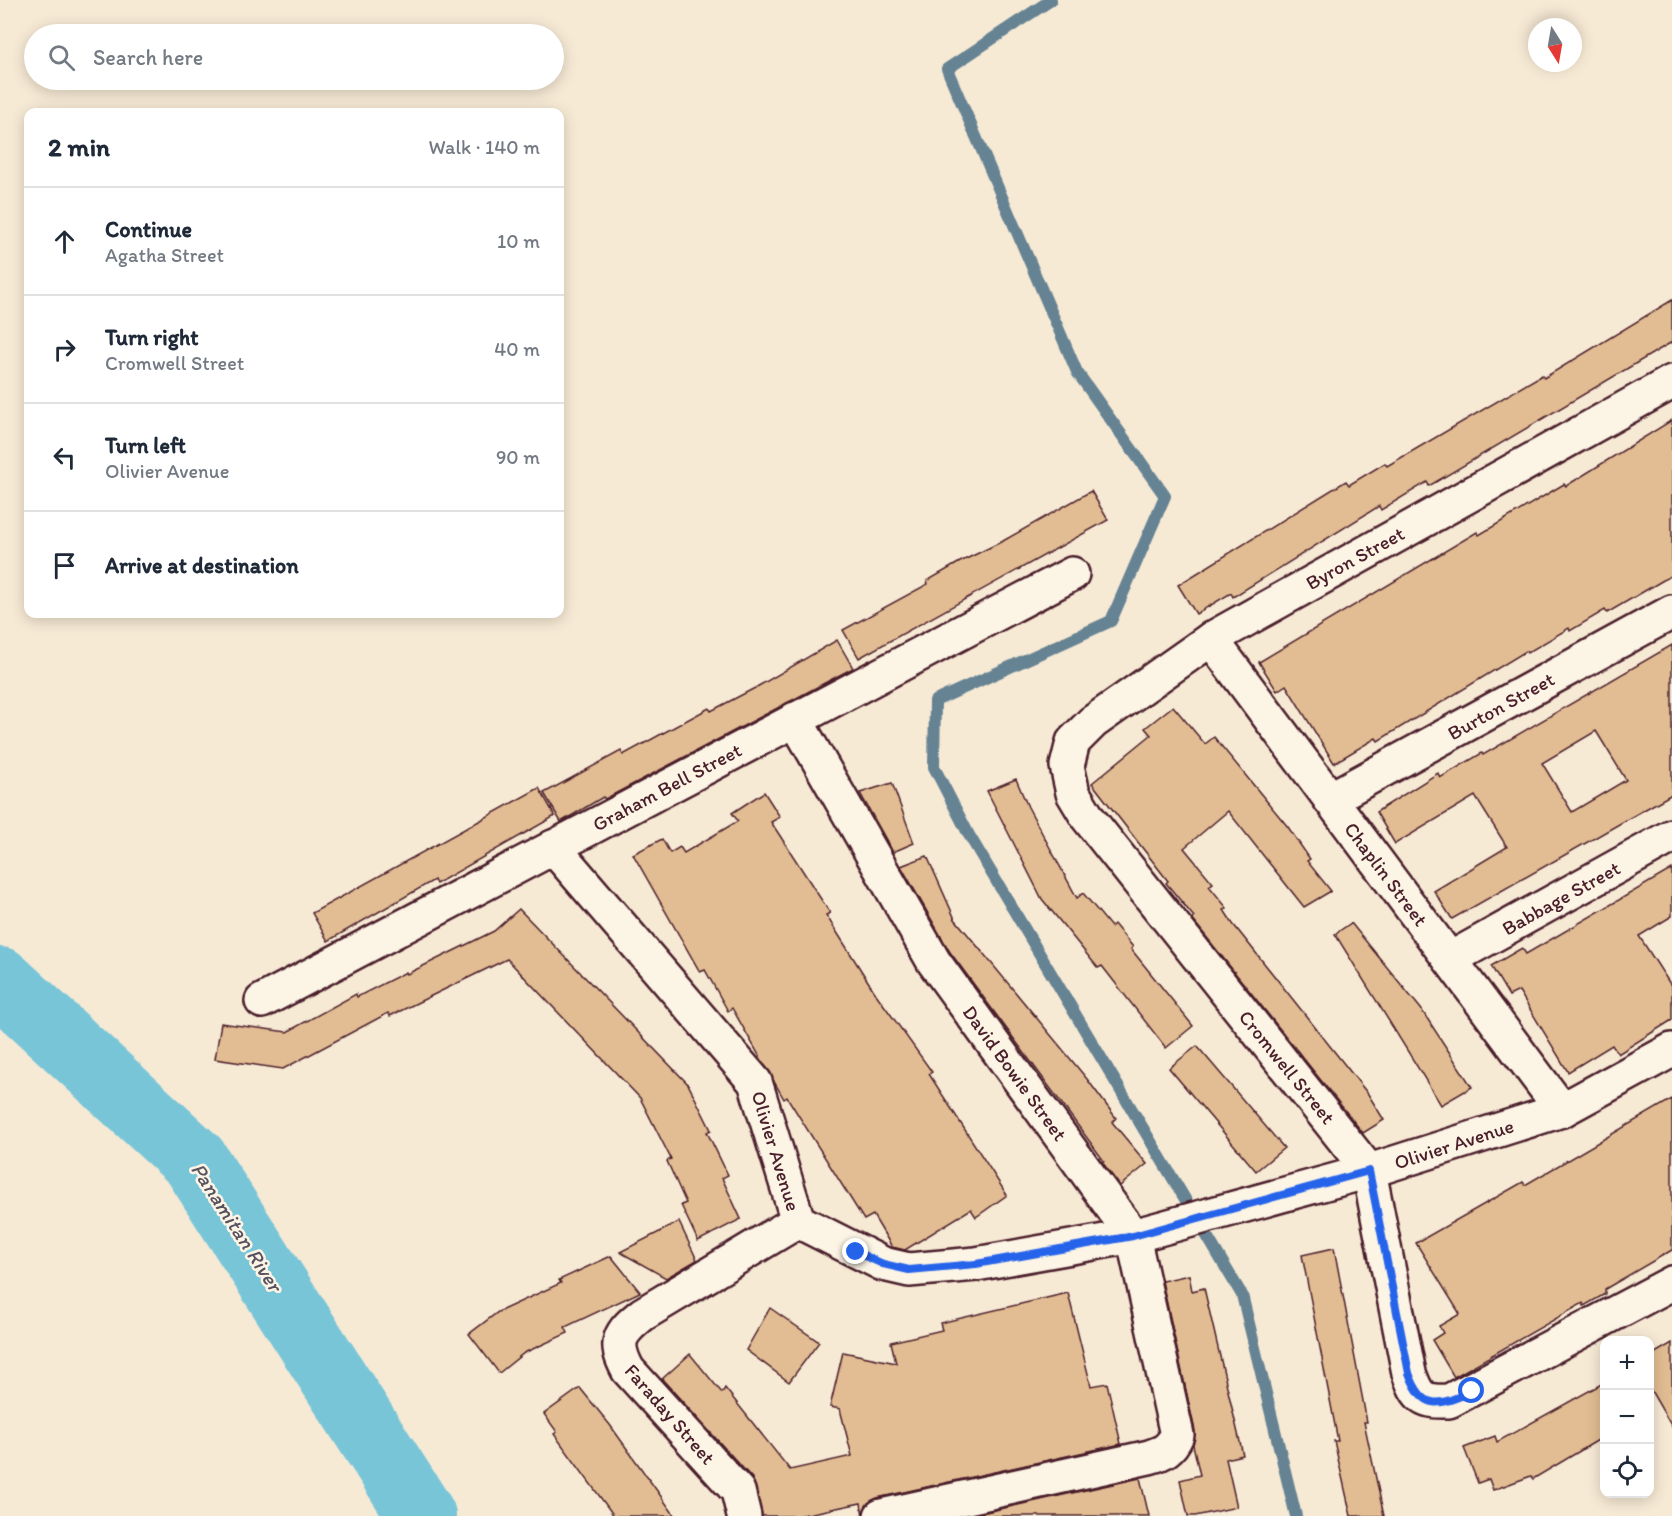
<!DOCTYPE html>
<meta charset="utf-8">
<style>
body{margin:0;font-family:Itim,sans-serif;background:#f2f2f3;color:#1f2937}
.controls{position:absolute;right:18px;bottom:18px;display:grid;overflow:hidden;border-radius:12px;box-shadow:0 3px 15px #0003}
.controls button{width:54px;height:54px;display:grid;place-items:center;padding:0;border:0;border-bottom:2px solid #e0e1e3;background:#fff;color:#1f2937;font:30px sans-serif}
.compass{position:absolute;left:1528px;top:18px;width:54px;height:54px;border-radius:50%;background:#fff;box-shadow:0 3px 15px #0003;rotate:169deg}
.stop{position:absolute;width:18px;height:18px;margin:-14px;border:4px solid #2563eb;border-radius:50%;background:#fff}
.stop.end{background:#2563eb;border-color:#fff;box-shadow:0 2px 6px #0008}
.list{margin:0;padding:0;list-style:none}
h2{display:flex;justify-content:space-between;align-items:center;height:78px;margin:0;padding:0 24px;font-size:26px}
h2 small{font-size:20px;font-weight:400;color:#747a83}
.list li{display:grid;grid-template-columns:39px 1fr auto;gap:18px;align-items:center;box-sizing:border-box;height:108px;padding:0 24px;border-top:2px solid #e0e1e3}
.list b{display:block;font-size:22px;white-space:nowrap}
.list p{margin:0;font-size:20px;white-space:nowrap;color:#747a83}
.list em{font-size:20px;font-style:normal;color:#747a83}
.icon{flex:none;width:33px;height:33px;fill:none;stroke:currentColor;stroke-width:2;stroke-linecap:round;stroke-linejoin:round}
.map{position:relative;flex:none;width:1672px;height:1516px;overflow:hidden}
.search{position:absolute;background:#fff;box-shadow:0 3px 15px #0003;left:24px;top:24px;width:540px;height:66px;display:flex;align-items:center;gap:15px;box-sizing:border-box;padding:0 21px;border-radius:33px;color:#747a83;font-size:22px}
.panel{position:absolute;background:#fff;box-shadow:0 3px 15px #0003;left:24px;top:108px;width:540px;height:510px;border-radius:12px}
.map>svg:first-child{display:block}
</style>
<div class="map">
<svg width="1672" height="1516" viewBox="0 0 1672 1516">
<rect width="100%" height="100%" fill="#f7ead5"/>
<filter id="ink" filterUnits="userSpaceOnUse"><feTurbulence type="fractalNoise" baseFrequency=".0167" numOctaves="2"/><feDisplacementMap in="SourceGraphic" scale="12" xChannelSelector="R" yChannelSelector="G"/><feConvolveMatrix kernelMatrix="1 2 1 2 8 2 1 2 1" color-interpolation-filters="sRGB"/></filter>
<g filter="url(#ink)">
<g fill="none" stroke-linecap="round" stroke-linejoin="round">
<path stroke="#668393" stroke-width="12" d="M1051,0L947,69L1077,372L1165,496L1111,621L935,701L934,767L969,835L1242,1295L1296,1516"/>
<path stroke="#79c5d8" stroke-width="68" d="M0,981L195,1161L422,1516"/>
</g>
<g fill="#e2bd93" stroke="#4a1f2b" stroke-width="1.5" fill-rule="evenodd">
<path d="M1672,300V342L1429,486L1427,482L1381,510L1379,506L1233,597L1231,593L1196,614L1178,585L1346,481L1349,485L1385,463L1387,466L1542,375L1544,378Z"/>
<path d="M1672,420V575L1607,613L1605,610L1570,631L1569,628L1527,653L1526,651L1378,741L1376,738L1334,763L1286,685L1277,691L1259,662L1477,532L1479,535L1564,484L1566,486Z"/>
<path d="M1091,491L1108,520L859,658L843,630L928,584L927,581L960,562L1003,541Z"/>
<path d="M837,640L853,668L605,799L603,797L561,822L544,793L621,751L623,755L709,708L711,711L755,688Z"/>
<path d="M1672,645V794L1452,919L1434,891L1507,847L1475,796L1395,844L1376,812L1438,773L1440,778L1482,753L1483,755ZM1596,731L1626,780L1572,812L1542,763Z"/>
<path d="M1173,706L1205,744L1214,737L1288,827L1310,859L1307,861L1331,891L1304,907L1228,811L1184,848L1213,883L1209,886L1227,908L1224,910L1233,924L1368,1094L1384,1120L1363,1133L1192,919L1194,917L1166,883L1168,881L1092,783L1151,735L1145,728Z"/>
<path d="M1016,779L1028,807L1077,898L1083,893L1111,927L1114,924L1133,947L1131,949L1193,1026L1166,1048L1102,966L1098,968L1042,899L987,791Z"/>
<path d="M892,783L914,843L893,852L860,793Z"/>
<path d="M539,788L555,816L436,884L434,880L328,941L312,913Z"/>
<path d="M764,792L780,817L771,822L830,913L826,915L876,994L932,1072L929,1074L1007,1195L976,1217L971,1209L905,1250L892,1247L873,1215L864,1220L787,1097L784,1099L732,1008L728,1011L705,970L700,972L633,854L662,839L670,853L680,847L684,853L738,821L732,813Z"/>
<path d="M927,856L955,919L1087,1079L1116,1118L1112,1122L1147,1164L1120,1186L1102,1162L1104,1161L950,952L901,866Z"/>
<path d="M1672,869V916L1639,936L1672,987V1020L1618,1054L1612,1045L1568,1072L1519,991L1509,996L1491,966L1522,948L1526,954Z"/>
<path d="M519,909L688,1084L711,1130L707,1132L728,1175L722,1178L741,1219L698,1241L681,1205L686,1203L667,1161L671,1159L640,1098L507,959L390,1016L388,1013L283,1069L215,1059L221,1023L287,1032L356,994L357,997L406,972L407,974L494,931Z"/>
<path d="M1351,923L1421,1009L1472,1087L1441,1105L1335,934Z"/>
<path d="M1197,1046L1284,1148L1256,1171L1169,1068Z"/>
<path d="M1672,1099V1250L1605,1289V1294L1584,1306L1583,1303L1454,1377L1432,1340L1443,1333L1439,1326L1460,1314L1416,1243L1523,1182L1525,1185Z"/>
<path d="M679,1222L697,1260L666,1278L620,1252Z"/>
<path d="M1334,1248L1367,1422H1364L1384,1516H1351L1334,1441H1338L1302,1255Z"/>
<path d="M611,1256L640,1292L565,1327L568,1333L524,1353L499,1373L469,1334L498,1312L561,1283L559,1280Z"/>
<path d="M1189,1275L1192,1291L1204,1288L1243,1455L1226,1459L1237,1507L1195,1516H1188L1180,1480L1200,1475L1193,1445L1195,1431L1162,1281Z"/>
<path d="M1068,1293L1091,1386L1107,1383L1121,1444L877,1498L868,1503L863,1516L861,1503L798,1516H762L752,1478L662,1379L690,1354L722,1393L725,1388L790,1470L852,1456L840,1409L830,1407L843,1352L896,1363L891,1342L942,1330L940,1323Z"/>
<path d="M770,1308L819,1342L789,1382L746,1350Z"/>
<path d="M1672,1343V1427L1650,1389V1356Z"/>
<path d="M1605,1382V1436L1533,1479L1531,1476L1493,1490L1489,1479L1478,1483L1464,1448L1495,1436L1497,1442Z"/>
<path d="M580,1388L610,1425L675,1516H614L554,1434L557,1432L544,1414Z"/>
<path d="M1140,1478L1149,1516H968Z"/>
</g>
<g fill="none" stroke-linecap="round" stroke-linejoin="round">
<defs>
<g id="minor">
<path d="M1672,382L1211,639L1093,722L1073,742L1067,766L1073,793L1088,818L1369,1171L1409,1373C1418,1398 1422,1402 1449,1401L1672,1283"/>
<path d="M1211,639L1562,1110"/>
<path d="M795,719L934,962L1133,1236L1177,1435C1171,1449 1163,1453 1149,1457L881,1516"/>
<path d="M1330,799L1672,612"/>
<path d="M553,847L755,1082L798,1221L883,1264L909,1270L976,1264L1133,1236L1369,1171L1562,1110L1672,1050"/>
<path d="M1450,959L1672,836"/>
<path d="M262,1001L1072,574"/>
<path d="M744,1516L738,1491L628,1370C613,1342 619,1333 643,1314L798,1221"/>
</g>
</defs>
<use href="#minor" stroke="#4a1f2b" stroke-width="38"/>
<use href="#minor" stroke="#fcf5e5" stroke-width="33"/>
</g>
</g>
<g fill="none" stroke-linecap="round" stroke-linejoin="round" filter="url(#ink)">
<path stroke="#2563eb" stroke-width="8" d="M856,1252L883,1264L909,1270L976,1264L1133,1236L1369,1171L1409,1373C1423,1412 1439,1406 1472,1391"/>
</g>
<g text-anchor="middle" dominant-baseline="central" stroke-width="5" stroke-linejoin="round" paint-order="stroke">
<g font-size="20" fill="#4a1f2b" stroke="#fcf5e5">
<text transform="translate(1355 558) rotate(-29)">Byron Street</text>
<text transform="translate(1501 706) rotate(-29)">Burton Street</text>
<text transform="translate(667 787) rotate(-28)">Graham Bell Street</text>
<text transform="translate(1386 874) rotate(53)">Chaplin Street</text>
<text transform="translate(1561 898) rotate(-29)">Babbage Street</text>
<text transform="translate(1287 1067) rotate(51)">Cromwell Street</text>
<text transform="translate(1015 1073) rotate(54)">David Bowie Street</text>
<text transform="translate(1454 1144) rotate(-18)">Olivier Avenue</text>
<text transform="translate(776 1151) rotate(73)">Olivier Avenue</text>
<text transform="translate(670 1414) rotate(49)">Faraday Street</text>
</g>
<g font-size="21" font-style="italic" fill="#58515f" stroke="#fcf5e5">
<text transform="translate(237 1227) rotate(57)">Panamitan River</text>
</g>
</g>
</svg>
<div class="controls">
<button>+</button>
<button>−</button>
<button><svg class="icon" aria-label="locate" viewBox="0 0 24 24"><circle cx="12" cy="12" r="6"/><path d="M12 2v4M12 18v4M2 12h4M18 12h4"/></svg></button>
</div>
<svg class="compass" viewBox="-18 -18 36 36"><path d="M0-13l5 13h-10z" fill="#e53935"/><path d="M0 13l5-13h-10z" fill="#747a83"/></svg>
<div class="stop" style="left:1472px;top:1391px"></div>
<div class="stop end" style="left:856px;top:1252px"></div>
<div class="search"><svg class="icon" aria-label="search" viewBox="0 0 24 24"><circle cx="10" cy="10" r="6"/><path d="M15 15l6 6"/></svg>Search here</div>
<section class="panel">
<h2>2 min<small>Walk · 140 m</small></h2>
<ul class="list">
<li><svg class="icon" aria-label="ahead" viewBox="0 0 24 24"><path d="M12 20V5M6 11l6-6 6 6"/></svg><div><b>Continue</b><p>Agatha Street</p></div><em>10 m</em></li>
<li><svg class="icon" aria-label="right" viewBox="0 0 24 24"><path d="M7 20v-9h11M14 6l5 5-5 5"/></svg><div><b>Turn right</b><p>Cromwell Street</p></div><em>40 m</em></li>
<li><svg class="icon" aria-label="left" viewBox="0 0 24 24"><path d="M17 20v-9H6M10 6l-5 5 5 5"/></svg><div><b>Turn left</b><p>Olivier Avenue</p></div><em>90 m</em></li>
<li><svg class="icon" aria-label="arrive" viewBox="0 0 24 24"><path d="M6 21V4h12l-3 4 3 4H6"/></svg><div><b>Arrive at destination</b></div></li>
</ul>
</section>
</div>
